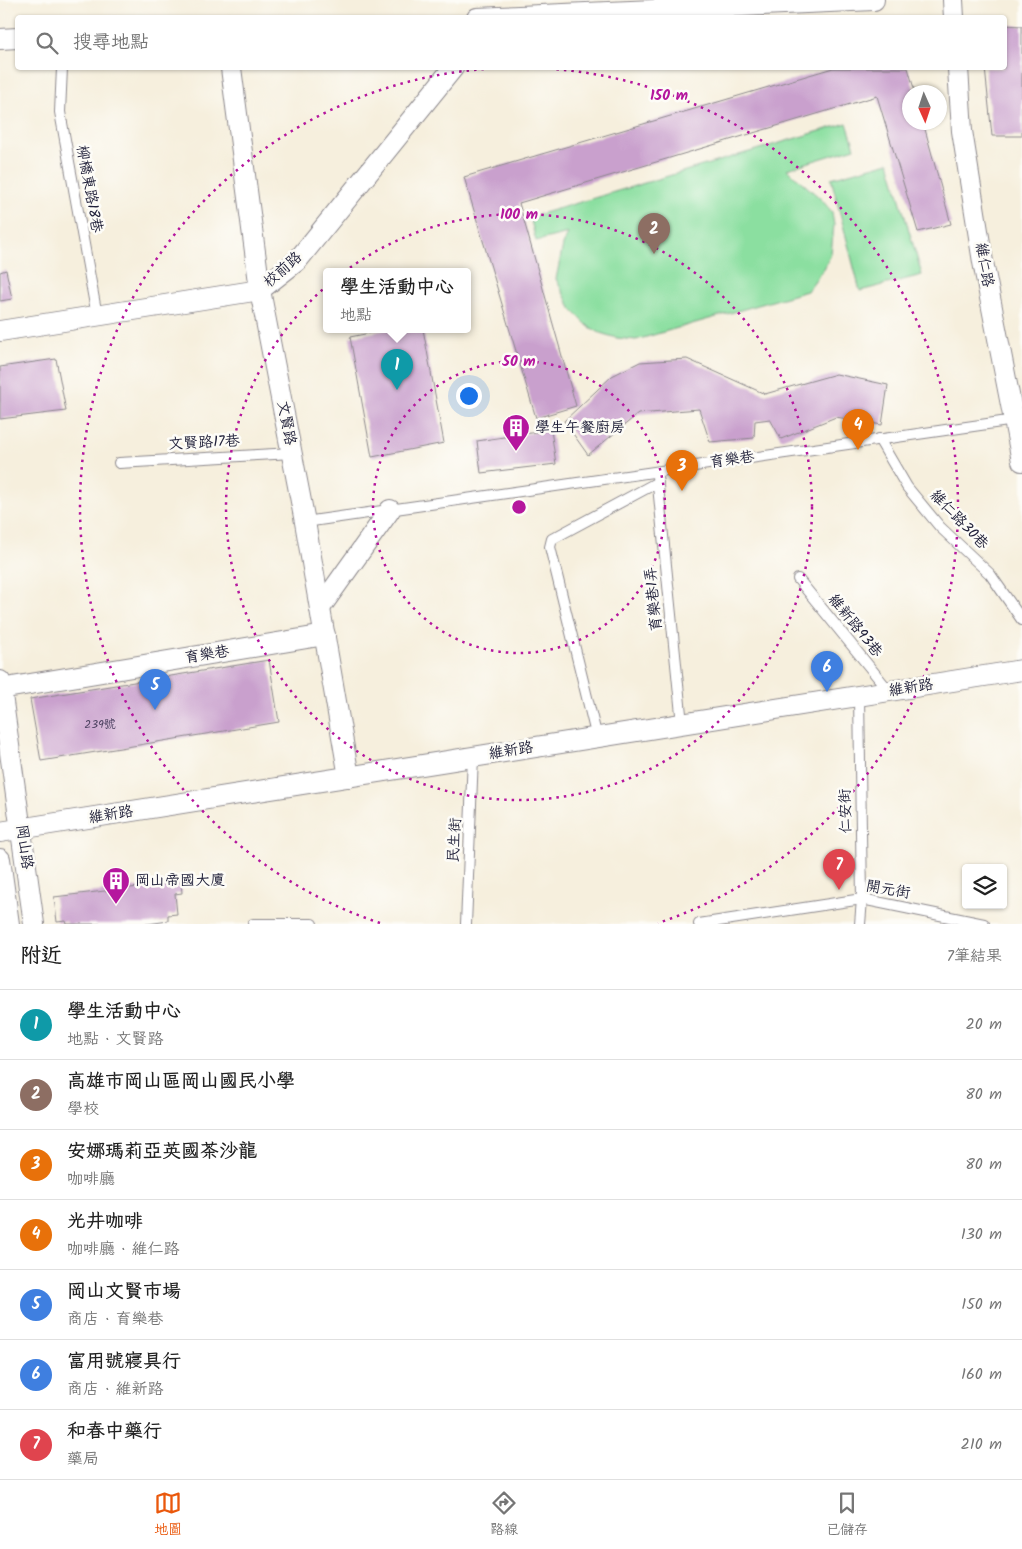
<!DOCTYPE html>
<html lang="zh-TW">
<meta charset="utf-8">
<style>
body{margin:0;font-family:Kalam,"LXGW WenKai TC",sans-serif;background:#f2f2f2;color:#222}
.controls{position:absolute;right:15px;bottom:15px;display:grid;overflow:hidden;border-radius:5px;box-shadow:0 1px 4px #0004}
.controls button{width:45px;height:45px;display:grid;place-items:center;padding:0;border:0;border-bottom:1px solid #e0e0e0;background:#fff;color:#222;font:25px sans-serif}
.compass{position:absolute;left:902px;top:85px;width:45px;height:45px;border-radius:50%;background:#fff;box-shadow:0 1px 4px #0004;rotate:177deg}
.you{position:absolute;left:468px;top:395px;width:18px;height:18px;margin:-12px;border:4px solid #fff;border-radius:50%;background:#1a73e8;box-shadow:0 0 0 8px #1a73e833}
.badge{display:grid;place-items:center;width:32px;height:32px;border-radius:50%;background:#ea580c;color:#fff;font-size:16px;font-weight:700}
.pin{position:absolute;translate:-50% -41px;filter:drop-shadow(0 1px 2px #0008)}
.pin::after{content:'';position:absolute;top:26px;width:18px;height:15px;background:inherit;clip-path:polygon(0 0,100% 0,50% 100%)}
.popup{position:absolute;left:323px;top:268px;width:148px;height:65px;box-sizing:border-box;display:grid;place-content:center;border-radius:5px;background:#fff;filter:drop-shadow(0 1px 4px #0005);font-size:16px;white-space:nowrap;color:#767676}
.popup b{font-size:19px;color:#222}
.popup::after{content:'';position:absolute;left:50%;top:100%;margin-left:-10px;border:10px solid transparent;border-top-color:#fff}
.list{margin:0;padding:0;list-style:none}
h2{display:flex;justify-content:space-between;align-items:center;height:65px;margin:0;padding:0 20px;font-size:21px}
h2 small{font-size:16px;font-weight:400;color:#767676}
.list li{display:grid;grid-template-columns:32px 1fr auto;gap:15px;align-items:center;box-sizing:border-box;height:70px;padding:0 20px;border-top:1px solid #e0e0e0}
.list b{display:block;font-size:19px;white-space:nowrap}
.list p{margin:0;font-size:16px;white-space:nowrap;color:#767676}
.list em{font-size:16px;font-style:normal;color:#767676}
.icon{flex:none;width:28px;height:28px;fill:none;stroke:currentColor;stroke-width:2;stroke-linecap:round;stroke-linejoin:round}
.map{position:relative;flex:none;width:1022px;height:924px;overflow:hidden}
.search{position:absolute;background:#fff;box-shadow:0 1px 4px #0004;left:15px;right:15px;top:15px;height:55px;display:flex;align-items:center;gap:12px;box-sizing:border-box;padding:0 18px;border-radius:5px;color:#767676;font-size:19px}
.sheet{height:555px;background:#fff}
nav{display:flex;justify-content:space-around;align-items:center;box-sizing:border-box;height:70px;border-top:1px solid #e0e0e0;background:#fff;font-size:14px;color:#767676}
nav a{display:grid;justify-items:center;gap:2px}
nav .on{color:#ea580c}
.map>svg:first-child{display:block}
</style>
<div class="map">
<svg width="1022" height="924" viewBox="0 0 1022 924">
<rect width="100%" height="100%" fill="#fdfcf7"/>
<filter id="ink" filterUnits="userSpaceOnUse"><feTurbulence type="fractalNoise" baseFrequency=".02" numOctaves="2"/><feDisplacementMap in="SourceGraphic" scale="10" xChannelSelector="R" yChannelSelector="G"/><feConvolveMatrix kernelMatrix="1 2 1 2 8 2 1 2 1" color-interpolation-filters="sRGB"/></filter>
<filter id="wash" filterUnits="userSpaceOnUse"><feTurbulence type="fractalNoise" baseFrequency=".0096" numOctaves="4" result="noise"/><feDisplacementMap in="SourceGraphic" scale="20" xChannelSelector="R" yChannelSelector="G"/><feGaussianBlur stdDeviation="1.12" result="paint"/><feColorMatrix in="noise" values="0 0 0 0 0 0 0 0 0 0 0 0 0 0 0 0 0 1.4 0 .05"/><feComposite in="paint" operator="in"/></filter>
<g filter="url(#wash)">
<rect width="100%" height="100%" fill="#f6efdd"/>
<g fill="#8bdfa0" stroke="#56806e">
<path d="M847,123L855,148L787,169L821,199L832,212L834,225L831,254L825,267L807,291L636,340L617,338L600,333L588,326L572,310L556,279L563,245L568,233L536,241L530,217Z"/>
<path d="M889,162L922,275L860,291L831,178Z"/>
</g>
<g id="blocks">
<g fill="#c9a0cd">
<path d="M1004,25L1022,26V136H992L985,68H1004Z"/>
<path d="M833,68H908L915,92H910V122H923L951,224L918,232L877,96L519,203L576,406L536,418L464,177Z"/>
<path d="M6,270L12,299L0,301V272Z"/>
<path d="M390,329H423L444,443L372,457L350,337Z"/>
<path d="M56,359L66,411L0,419V367Z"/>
<path d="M687,359L765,394L836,374L888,385L882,425L836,417L781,439L770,419L755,421L754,438L710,442L699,409L638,414L588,455L564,421L612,376L640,362Z"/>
<path d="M551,430L556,464L481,473L477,441Z"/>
<path d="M269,660L279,722L41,761L30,699Z"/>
<path d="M181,882L182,893L175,894L177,914L168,915V921L148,924H67L66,921L57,922L54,897Z"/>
</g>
</g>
</g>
<g filter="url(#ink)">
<use href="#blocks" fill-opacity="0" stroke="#8c888c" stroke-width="1"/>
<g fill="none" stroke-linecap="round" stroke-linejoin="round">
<defs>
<g id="lane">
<path d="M62,68L60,112L97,316"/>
<path d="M879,439L907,487L940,527L990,574L1022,620"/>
<path d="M119,463L292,453"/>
<path d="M657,476L682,724"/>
<path d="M305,522L1015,420"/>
<path d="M798,579L889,691"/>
<path d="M859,696L862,899L860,924"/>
<path d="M597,738L550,547L552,539L658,482"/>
<path d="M253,924H312"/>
<path d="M466,924L473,757"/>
<path d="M699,924L862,899L984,924"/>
</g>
<g id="street">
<path d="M953,0L954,18"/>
<path d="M477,18L874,0"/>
<path d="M0,39L18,38"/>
<path d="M231,68L260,290L305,522L349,777"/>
<path d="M958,68L962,131L983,262L1022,461"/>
<path d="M0,331L260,290L297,261L453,68"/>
<path d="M320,608L390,510"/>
<path d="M0,681L34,924"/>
<path d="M0,689L325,635"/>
<path d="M0,832L1022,670"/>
<path d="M0,859L9,924"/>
</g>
</defs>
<use href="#lane" stroke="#8c888c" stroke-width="12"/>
<use href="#street" stroke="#8c888c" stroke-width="22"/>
<use href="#lane" stroke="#fff" stroke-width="10"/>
<use href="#street" stroke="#fff" stroke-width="20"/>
</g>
</g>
<g fill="none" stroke="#b5179e" stroke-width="2.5" stroke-dasharray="2.5 5">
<circle cx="519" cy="507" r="146"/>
<circle cx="519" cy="507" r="293"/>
<path d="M380 923A439 439 0 1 1 658 923"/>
</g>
<defs>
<symbol id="building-pin" viewBox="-11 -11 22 30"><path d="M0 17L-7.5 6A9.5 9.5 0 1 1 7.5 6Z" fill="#b5179e" stroke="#fdfcf7"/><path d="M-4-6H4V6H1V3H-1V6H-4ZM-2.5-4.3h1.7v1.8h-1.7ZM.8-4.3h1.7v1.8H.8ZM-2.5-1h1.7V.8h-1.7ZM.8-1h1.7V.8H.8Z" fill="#fff"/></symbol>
</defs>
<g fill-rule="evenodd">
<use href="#building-pin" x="500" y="412" width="32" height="43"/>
<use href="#building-pin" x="100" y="865" width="32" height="43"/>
</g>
<g text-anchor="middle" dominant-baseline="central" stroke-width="5" stroke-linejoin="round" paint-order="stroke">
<g font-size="12" fill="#4c4260">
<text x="100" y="724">239號</text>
</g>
<g font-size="15" fill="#22223b" stroke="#fdfcf7">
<text transform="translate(89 189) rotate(80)">柳橋東路18巷</text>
<text transform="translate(984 265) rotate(80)">維仁路</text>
<text transform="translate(283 270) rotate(-41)">校前路</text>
<text transform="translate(286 423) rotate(79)">文賢路</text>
<text transform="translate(204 443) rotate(-3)">文賢路17巷</text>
<text transform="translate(732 460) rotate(-8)">育樂巷</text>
<text transform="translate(959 520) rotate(46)">維仁路30巷</text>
<text transform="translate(654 599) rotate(-96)">育樂巷1弄</text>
<text transform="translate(855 626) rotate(51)">維新路93巷</text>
<text transform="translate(207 655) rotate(-9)">育樂巷</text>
<text transform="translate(911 688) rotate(-9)">維新路</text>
<text transform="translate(511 751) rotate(-9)">維新路</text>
<text transform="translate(846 811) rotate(-91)">仁安街</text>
<text transform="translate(111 815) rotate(-9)">維新路</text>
<text transform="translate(455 840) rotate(-87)">民生街</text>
<text transform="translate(24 847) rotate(82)">岡山路</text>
<text transform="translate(888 890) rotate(10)">開元街</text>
</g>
<g font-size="15" fill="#22223b" stroke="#fdfcf7" text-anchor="start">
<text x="535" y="428">學生午餐廚房</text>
<text x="135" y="881">岡山帝國大廈</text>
</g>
</g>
<circle cx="519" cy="507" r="8" fill="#b5179e" stroke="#fdfcf7" stroke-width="2.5"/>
<g font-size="15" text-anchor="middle" font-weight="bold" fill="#b5179e" stroke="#fdfcf7" stroke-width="5" stroke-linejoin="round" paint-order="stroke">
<text x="669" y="100">150 m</text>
<text x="519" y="219">100 m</text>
<text x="519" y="366">50 m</text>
</g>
</svg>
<div class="controls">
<button><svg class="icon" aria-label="layers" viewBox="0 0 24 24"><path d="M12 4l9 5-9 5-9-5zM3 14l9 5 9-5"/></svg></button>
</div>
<svg class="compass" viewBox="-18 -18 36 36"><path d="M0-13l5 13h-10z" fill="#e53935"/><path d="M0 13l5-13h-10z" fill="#767676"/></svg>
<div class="you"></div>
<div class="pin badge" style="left:397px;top:390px;background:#0f9aa8">1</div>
<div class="popup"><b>學生活動中心</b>地點</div>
<div class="pin badge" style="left:654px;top:254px;background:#8d6e63">2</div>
<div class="pin badge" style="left:682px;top:491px;background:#e8710a">3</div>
<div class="pin badge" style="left:858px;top:450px;background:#e8710a">4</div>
<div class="pin badge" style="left:155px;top:710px;background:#3f7fe0">5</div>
<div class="pin badge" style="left:827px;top:692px;background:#3f7fe0">6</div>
<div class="pin badge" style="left:839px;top:890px;background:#e0444e">7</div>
<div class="search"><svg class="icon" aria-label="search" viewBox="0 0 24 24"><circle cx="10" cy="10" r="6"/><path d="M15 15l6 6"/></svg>搜尋地點</div>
</div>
<section class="sheet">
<h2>附近<small>7筆結果</small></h2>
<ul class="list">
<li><span class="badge" style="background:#0f9aa8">1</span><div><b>學生活動中心</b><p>地點 · 文賢路</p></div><em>20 m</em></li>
<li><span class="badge" style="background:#8d6e63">2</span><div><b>高雄市岡山區岡山國民小學</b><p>學校</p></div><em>80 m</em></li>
<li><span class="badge" style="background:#e8710a">3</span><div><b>安娜瑪莉亞英國茶沙龍</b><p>咖啡廳</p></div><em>80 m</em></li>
<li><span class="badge" style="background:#e8710a">4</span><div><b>光井咖啡</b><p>咖啡廳 · 維仁路</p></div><em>130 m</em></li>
<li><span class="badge" style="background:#3f7fe0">5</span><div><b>岡山文賢市場</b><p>商店 · 育樂巷</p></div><em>150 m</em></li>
<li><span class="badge" style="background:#3f7fe0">6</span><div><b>富用號寢具行</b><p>商店 · 維新路</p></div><em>160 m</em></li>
<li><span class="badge" style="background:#e0444e">7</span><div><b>和春中藥行</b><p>藥局</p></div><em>210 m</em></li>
</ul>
</section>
<nav>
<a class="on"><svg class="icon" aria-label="map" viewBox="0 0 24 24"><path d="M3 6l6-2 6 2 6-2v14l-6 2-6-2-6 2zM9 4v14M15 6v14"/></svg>地圖</a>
<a><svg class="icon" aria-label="directions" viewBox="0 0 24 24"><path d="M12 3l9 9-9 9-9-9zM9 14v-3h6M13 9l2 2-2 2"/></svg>路線</a>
<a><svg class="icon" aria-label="saved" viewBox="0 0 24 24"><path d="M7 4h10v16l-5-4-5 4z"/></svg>已儲存</a>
</nav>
